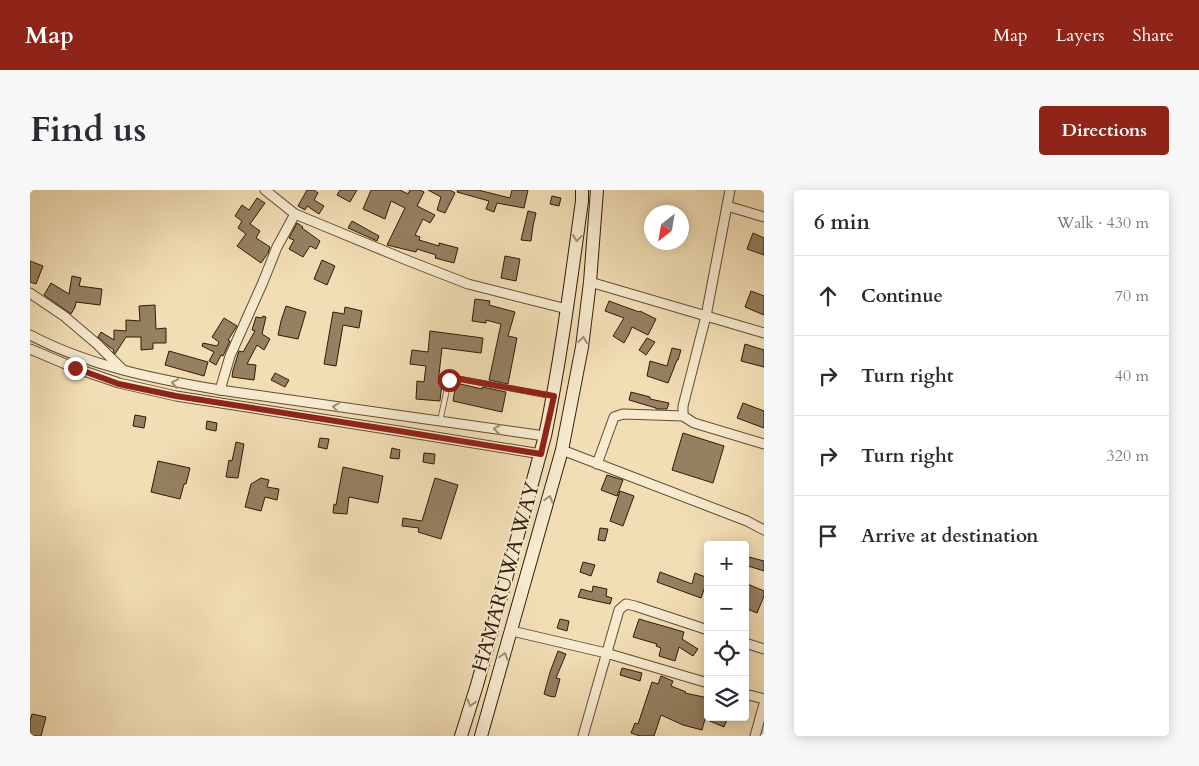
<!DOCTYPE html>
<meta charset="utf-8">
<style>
body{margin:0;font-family:Cardo,serif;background:#f7f7f7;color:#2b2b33}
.controls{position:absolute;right:15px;bottom:15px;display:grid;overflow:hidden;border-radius:5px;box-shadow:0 2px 12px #0003}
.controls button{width:45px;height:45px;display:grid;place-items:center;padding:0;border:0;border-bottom:1px solid #e1e1e2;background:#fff;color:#2b2b33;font:25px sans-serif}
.compass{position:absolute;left:614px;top:15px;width:45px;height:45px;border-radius:50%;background:#fff;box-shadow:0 2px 12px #0003;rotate:211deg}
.stop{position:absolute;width:15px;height:15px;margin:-11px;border:4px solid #8f2418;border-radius:50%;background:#fff}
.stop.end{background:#8f2418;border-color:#fff;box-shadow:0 1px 5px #0008}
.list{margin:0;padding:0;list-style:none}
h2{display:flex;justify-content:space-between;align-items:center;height:65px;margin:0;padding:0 20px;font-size:21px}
h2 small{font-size:16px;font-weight:400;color:#7c7c81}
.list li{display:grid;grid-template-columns:32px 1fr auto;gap:15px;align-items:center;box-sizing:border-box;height:80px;padding:0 20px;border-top:1px solid #e1e1e2}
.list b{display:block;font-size:19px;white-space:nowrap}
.list em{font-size:16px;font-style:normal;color:#7c7c81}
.icon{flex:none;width:28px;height:28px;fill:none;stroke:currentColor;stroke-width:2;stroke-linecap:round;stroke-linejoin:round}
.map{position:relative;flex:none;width:734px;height:546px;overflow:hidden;border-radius:5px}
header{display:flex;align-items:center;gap:30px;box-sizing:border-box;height:70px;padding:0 25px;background:#8f2418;color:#fff}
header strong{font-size:24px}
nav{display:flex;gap:28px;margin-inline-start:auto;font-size:18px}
.intro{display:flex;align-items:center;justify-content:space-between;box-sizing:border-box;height:120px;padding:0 30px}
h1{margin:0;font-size:35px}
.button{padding:12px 22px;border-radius:5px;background:#8f2418;color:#fff;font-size:18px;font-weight:700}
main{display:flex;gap:30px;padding:0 30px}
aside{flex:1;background:#fff;border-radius:5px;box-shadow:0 2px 12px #0003}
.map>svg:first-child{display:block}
</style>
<header>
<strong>Map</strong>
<nav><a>Map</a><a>Layers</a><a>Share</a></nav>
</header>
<div class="intro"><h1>Find us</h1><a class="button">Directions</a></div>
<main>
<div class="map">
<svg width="734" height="546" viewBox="0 0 734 546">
<rect width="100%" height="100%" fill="#f2deb5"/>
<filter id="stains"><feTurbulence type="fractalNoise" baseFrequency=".004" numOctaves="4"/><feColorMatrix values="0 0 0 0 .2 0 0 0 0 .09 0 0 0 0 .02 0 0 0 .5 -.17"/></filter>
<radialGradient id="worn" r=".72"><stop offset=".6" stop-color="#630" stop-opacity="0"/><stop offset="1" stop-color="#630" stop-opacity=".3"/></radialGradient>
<g fill="#958061" stroke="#311b07">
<path d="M277,0H284L288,3L284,10L294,16L289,24L277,16L275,20L268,16Z"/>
<path d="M310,0H327L320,12L307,5Z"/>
<path d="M341,0H370L378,4L380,0H390L394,2L387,16L405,25L400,33L393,29L385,45L390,47L389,50L409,56V53L428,58L424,73L405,68L406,65L387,59L386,62L357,55L375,18L361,11L355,29L333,19Z"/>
<path d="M398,0H420L425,3L415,23L407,20L411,7Z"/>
<path d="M428,0H448L480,8L482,0H498L494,18L467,13L464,22L456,19L459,11L427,2Z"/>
<path d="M522,6L531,8L529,16L520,14Z"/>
<path d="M227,8L235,13L220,34L230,41L226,48L240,57L238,63L231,73L207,56L216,44L208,38L212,31L205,26L212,15L219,20Z"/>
<path d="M498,21L506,23L503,36L501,51L491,50Z"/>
<path d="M322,31L349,46L347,51L318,38Z"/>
<path d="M267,33L273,37L272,38L290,51L286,59L280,56L273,67L259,59L264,50L259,48Z"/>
<path d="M723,43L734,48V65L717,59Z"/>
<path d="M475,66L490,69L486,91L471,88Z"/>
<path d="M292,70L305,76L297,95L284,89Z"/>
<path d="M0,71L13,76L6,94L0,92Z"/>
<path d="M42,86L51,88L49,96L72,99L70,115L46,112L45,117L41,124L14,105L21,93L39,104Z"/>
<path d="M721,101L734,106V125L715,117Z"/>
<path d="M445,109L460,111L459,115L485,122L478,146L487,148L478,194L459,190L471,134L456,130V133L442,131Z"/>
<path d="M579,111L609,122L610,121L626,129L618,145L602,137L599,144L594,153L583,146L594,128L575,121Z"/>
<path d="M125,115L126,139L136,138V153H123V159L111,160V147H96L85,164L83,162L84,160L78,156L68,147L71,142L84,150V140L96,141V130L110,131L109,116Z"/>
<path d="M256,116L276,122L268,149L248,145L251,131Z"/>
<path d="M315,117L332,121L329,138L313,135L306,176L294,174L303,122L314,124Z"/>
<path d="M233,126L236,127L232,144L240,149L234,160L227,155L217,174L226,175L224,190L202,187L203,180L209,161L213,162L225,141L222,140L226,127L232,128Z"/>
<path d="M194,128L207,136L198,150L200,151L193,166L191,165L186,175L179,171L184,162L172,156L173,153L187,156L189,152L182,147Z"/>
<path d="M400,141L453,148L451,163L412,158L408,193H412L410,211L386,209L387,191L394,192L396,176L380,174L382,160L398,162Z"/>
<path d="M617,148L625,152L616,165L609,160Z"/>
<path d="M715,154L734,160V177L711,171Z"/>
<path d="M642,158L651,160L648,170H647L638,193L617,186L620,171L637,176Z"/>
<path d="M139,161L178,172L174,186L135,175Z"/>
<path d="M245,183L259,190L255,197L241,190Z"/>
<path d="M426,193L452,199V197L476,202L472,222L423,211Z"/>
<path d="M601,202L620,207V209L639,213L637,219H626V218L599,210Z"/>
<path d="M713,213L734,221V238L707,228Z"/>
<path d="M105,225L116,227L114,238L103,236Z"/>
<path d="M177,231L187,233L186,241L176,239Z"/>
<path d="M653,243L694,256L683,293L642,280Z"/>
<path d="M290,248L299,249L297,259L288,257Z"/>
<path d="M206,252L214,254L208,288L196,287L199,270L202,271Z"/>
<path d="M362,258L370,260L369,269L360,268Z"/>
<path d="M394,263L405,264L404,274L393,272Z"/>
<path d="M128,271L160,278L156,294H154L150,309L121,302Z"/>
<path d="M313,277L353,286L348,313L319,307L317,324L303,323L304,314L306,315Z"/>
<path d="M577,285L593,290L587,306L571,300Z"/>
<path d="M231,288L239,290L237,297L249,299L247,310L235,307L231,321L215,317L221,294Z"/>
<path d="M405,288L428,295L411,349L388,342L389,338L372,336L373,328L392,331Z"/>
<path d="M590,301L604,306L593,336L580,331Z"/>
<path d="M570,338L578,339L575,351L568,350Z"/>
<path d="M715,366L734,371V381L715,375Z"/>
<path d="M553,372L565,375L561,386L550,382Z"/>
<path d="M630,382L662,394L665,383L678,388L671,408L627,392Z"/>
<path d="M715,393L734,401V406L727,423L715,418Z"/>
<path d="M563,396L577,399L576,406L582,408L580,414L548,407L551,399L562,402Z"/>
<path d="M530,429L539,431L537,441L527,438Z"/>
<path d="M609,429L654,442L652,449L668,459L663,466L649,457L645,471L629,466L631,458L626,456L627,454L603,447Z"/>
<path d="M528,461L536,464L526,488L530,489L525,507L519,506L514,504L520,482Z"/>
<path d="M592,478L612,483L610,491L590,485Z"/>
<path d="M631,486L643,491L641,496L656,502L655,503L678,508V527H698L694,537L675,529L672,540L653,535L631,525L624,546H610L601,543L605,533L608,534L622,492L628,494Z"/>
<path d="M2,524L16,527L11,546H0V531Z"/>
</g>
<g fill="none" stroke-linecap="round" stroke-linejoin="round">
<defs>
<path id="lane" d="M410,231L419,190L425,188L521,206"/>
<g id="street">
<path d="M235,0L265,24L379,71L438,94L537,119"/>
<path d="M697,16L734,27"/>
<path d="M560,92L734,143"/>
<path d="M0,103L34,126L67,154L92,179"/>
<path d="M0,145C59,176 125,189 190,200L515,246"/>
<path d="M0,159L45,178L89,193L146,206L369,241L511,264"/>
<path d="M190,200L200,166L233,92L247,57L265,24"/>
<path d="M653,226V216L676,126L700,0"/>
<path d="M532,260L717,331L734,340"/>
<path d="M567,274L584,227L593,224L653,226L664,233L734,254"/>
<path d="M482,441L576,463L678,493"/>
<path d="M715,453L734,459"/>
<path d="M715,504L734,509"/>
<path d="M553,546L589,420L596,414L605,416L678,440"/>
<path d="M725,546L734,514"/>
</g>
<g id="secondary">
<path d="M431,546L447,495L515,246C531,168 541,90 552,11V0"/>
<path d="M451,546L532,260L552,157L560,92L567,0"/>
</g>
</defs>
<use href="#lane" stroke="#614c32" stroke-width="6"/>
<use href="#street" stroke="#614c32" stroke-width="11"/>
<use href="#secondary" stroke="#311b07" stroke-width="14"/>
<use href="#lane" stroke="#f7eacf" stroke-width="4.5"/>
<use href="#street" stroke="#f7eacf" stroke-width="9"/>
<use href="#secondary" stroke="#f7eacf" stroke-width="12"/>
</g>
<defs><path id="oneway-chevron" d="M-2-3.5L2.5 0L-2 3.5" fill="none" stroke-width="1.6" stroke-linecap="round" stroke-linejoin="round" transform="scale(1.25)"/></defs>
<g stroke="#9e8d75">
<use href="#oneway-chevron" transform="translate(547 48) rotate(98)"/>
<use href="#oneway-chevron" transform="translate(553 150) rotate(-82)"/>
<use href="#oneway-chevron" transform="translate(145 193) rotate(-170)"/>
<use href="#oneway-chevron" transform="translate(306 217) rotate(-172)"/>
<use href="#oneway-chevron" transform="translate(467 239) rotate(-172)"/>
<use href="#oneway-chevron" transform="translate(519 309) rotate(-74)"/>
<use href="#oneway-chevron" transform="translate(474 466) rotate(-74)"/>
<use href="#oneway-chevron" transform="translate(441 513) rotate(107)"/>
</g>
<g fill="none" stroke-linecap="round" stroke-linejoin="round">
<path stroke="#8f2418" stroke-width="6" d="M45,178L89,194L146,206L369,241L511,264L524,206L425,188L419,190"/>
</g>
<g text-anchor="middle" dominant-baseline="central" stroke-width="4" stroke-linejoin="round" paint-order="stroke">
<g font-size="21" fill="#311b07" stroke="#f7eacf">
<text transform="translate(476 387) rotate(-74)">HAMARUWA WAY</text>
</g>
</g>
<rect width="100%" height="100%" filter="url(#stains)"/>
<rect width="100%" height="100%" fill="url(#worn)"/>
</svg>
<div class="controls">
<button>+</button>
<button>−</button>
<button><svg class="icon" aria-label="locate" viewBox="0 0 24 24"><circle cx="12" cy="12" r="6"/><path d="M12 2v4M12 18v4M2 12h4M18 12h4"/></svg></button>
<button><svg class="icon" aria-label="layers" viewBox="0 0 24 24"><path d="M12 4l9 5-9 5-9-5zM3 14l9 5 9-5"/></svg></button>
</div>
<svg class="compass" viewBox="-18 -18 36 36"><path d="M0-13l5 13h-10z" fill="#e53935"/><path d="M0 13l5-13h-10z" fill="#7c7c81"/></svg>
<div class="stop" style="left:419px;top:190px"></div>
<div class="stop end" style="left:45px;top:178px"></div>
</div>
<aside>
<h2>6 min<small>Walk · 430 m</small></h2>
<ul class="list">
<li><svg class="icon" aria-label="ahead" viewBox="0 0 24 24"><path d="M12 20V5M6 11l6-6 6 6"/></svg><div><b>Continue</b></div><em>70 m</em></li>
<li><svg class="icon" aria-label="right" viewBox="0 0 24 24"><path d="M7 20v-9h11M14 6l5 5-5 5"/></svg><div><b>Turn right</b></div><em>40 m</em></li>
<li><svg class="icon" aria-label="right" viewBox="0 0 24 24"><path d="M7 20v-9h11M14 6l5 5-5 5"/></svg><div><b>Turn right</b></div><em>320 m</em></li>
<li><svg class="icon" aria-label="arrive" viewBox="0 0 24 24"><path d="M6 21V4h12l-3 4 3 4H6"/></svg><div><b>Arrive at destination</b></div></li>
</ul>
</aside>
</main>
